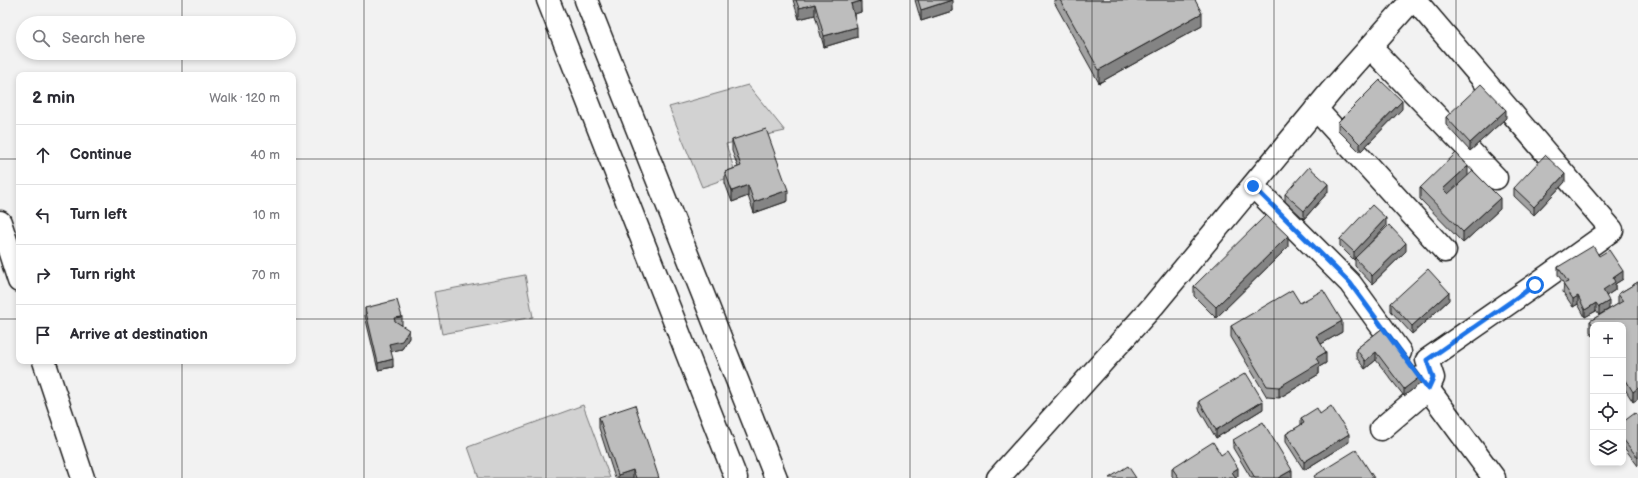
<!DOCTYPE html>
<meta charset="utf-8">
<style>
body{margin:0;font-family:"Balsamiq Sans",sans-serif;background:#f7f7f7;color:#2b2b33}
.controls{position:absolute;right:12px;bottom:12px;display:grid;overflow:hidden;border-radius:8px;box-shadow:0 2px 6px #0003}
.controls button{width:36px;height:36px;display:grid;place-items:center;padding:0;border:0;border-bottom:1px solid #e1e1e2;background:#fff;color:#2b2b33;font:20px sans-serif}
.stop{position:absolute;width:12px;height:12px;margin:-9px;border:3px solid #1a73e8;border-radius:50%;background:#fff}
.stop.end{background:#1a73e8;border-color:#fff;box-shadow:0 1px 4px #0008}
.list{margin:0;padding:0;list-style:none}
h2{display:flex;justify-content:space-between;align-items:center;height:52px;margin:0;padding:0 16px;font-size:17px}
h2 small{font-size:13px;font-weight:400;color:#7c7c81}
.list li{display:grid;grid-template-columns:26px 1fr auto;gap:12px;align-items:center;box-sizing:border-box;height:60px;padding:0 16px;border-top:1px solid #e1e1e2}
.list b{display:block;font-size:15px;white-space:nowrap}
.list em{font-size:13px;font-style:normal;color:#7c7c81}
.icon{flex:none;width:22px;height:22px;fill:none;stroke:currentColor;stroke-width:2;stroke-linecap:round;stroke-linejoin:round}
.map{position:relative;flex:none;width:1638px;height:478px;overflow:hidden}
.search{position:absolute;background:#fff;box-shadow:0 2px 6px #0003;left:16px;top:16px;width:280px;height:44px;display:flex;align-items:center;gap:10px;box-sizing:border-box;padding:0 14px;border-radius:22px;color:#7c7c81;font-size:15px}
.panel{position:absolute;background:#fff;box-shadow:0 2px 6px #0003;left:16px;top:72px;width:280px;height:292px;border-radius:8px}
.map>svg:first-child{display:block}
</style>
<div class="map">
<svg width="1638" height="478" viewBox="0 0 1638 478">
<rect width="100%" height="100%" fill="#f2f2f2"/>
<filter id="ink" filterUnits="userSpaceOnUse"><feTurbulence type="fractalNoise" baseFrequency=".025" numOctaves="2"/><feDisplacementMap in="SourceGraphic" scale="8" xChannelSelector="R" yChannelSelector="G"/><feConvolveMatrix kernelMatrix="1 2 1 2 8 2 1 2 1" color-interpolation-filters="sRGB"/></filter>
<g filter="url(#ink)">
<g fill="#d2d2d2" stroke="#777">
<path d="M748,85L785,131L726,144L736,175L702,187L669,107Z"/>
<path d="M525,275L533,317L442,334L434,292Z"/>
<path d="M583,405L610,478H479L468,447Z"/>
</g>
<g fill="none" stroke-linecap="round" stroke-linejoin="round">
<defs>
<g id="street">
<path d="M1370,47L1496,178"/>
<path d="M1316,109L1445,251"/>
<path d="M1253,186L1350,283L1400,352"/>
<path d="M0,222L19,281"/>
<path d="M44,361L83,478"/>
<path d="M1420,378L1494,478"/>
<path d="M1381,429L1428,389L1433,378L1427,360L1535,285L1612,230L1415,0"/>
</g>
<g id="secondary">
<path d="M548,0L736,478"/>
<path d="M586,0L776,478"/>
<path d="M998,478L1153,306L1331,91L1412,0"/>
</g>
</defs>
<use href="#street" stroke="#1c1c1c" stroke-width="25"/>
<use href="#secondary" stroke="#1c1c1c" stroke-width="25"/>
<use href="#street" stroke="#fff" stroke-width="22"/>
<use href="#secondary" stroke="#fff" stroke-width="22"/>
</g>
<g fill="#a3a3a3" stroke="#1c1c1c">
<path d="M793,0H860L861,12L854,14L857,37L824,47L815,15L799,19Z"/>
<path d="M915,0H951L952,11L921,21Z"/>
<path d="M1054,0H1195L1202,26L1099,83L1054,2Z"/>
<path d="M1402,109L1360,152L1338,130V122Z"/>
<path d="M1446,117L1506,118L1470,151L1446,125Z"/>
<path d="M732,140L788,201L754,213L748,196L732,202L725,183V172L738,167L732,151Z"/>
<path d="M1468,175L1500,209L1463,243L1420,199V188Z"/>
<path d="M1565,182L1534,215L1514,196V188Z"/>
<path d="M1328,192L1304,219L1285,201V194Z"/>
<path d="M1386,226L1368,245L1406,251L1372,284L1355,266V260H1354L1340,246V239Z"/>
<path d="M1288,247L1216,318L1194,296V286Z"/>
<path d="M1599,256L1623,279L1615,284V290L1606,296L1609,309L1599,315L1596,311L1585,317L1578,304L1573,307L1563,292L1564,284L1558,275V267Z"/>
<path d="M1638,282L1633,402L1623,386V325H1593V336L1590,332V321L1618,304V294Z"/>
<path d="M1449,300L1412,334L1391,311V303Z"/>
<path d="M365,308L402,317V325H401L409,338L402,349L391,351L393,367L378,370L365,316Z"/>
<path d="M1231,326L1342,332L1321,344L1326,363L1319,367V374L1279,398L1267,397L1231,337Z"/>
<path d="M1384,327L1421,383L1404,396L1376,360L1365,369L1356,357V349Z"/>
<path d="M1199,401L1263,409L1216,438L1199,409Z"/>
<path d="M1320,414L1349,442L1304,470L1286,442V434L1301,425V418Z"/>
<path d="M1638,416V466L1623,446V422Z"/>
<path d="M599,417L659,478H615L599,428Z"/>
<path d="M1233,440L1292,478H1251L1233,448Z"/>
<path d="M1221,455L1238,476L1236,478H1174L1172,476V468Z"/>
</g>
<g fill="#848484" stroke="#1c1c1c">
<path d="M952,0V11L921,21V10Z"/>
<path d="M861,1V12L851,15V4Z"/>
<path d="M815,4V15L799,19V8Z"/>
<path d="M1202,13V26L1099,83V70Z"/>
<path d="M857,27V37L824,47V36Z"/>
<path d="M1402,101V109L1360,152V144Z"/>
<path d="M1506,110V118L1470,151V143Z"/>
<path d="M1468,166V176L1443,200V189Z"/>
<path d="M1565,174V182L1534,215V207Z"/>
<path d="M1328,184V192L1304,219V211Z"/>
<path d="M748,185V196L732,202V191Z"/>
<path d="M788,190V201L754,213V202Z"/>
<path d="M1500,198V209L1463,243V232Z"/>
<path d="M1386,218V226L1355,259V258L1354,260V252Z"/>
<path d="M1288,236V247L1216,318V307Z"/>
<path d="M1406,243V251L1372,284V276Z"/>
<path d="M1623,271V279L1615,284V290L1603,298V290L1613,278Z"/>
<path d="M1449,292V300L1412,334V326Z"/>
<path d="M1578,296V304L1573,307V299Z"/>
<path d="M1609,301V309L1599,315V307Z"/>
<path d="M1596,303V311L1585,317V310Z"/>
<path d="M1342,321V332L1316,347V336Z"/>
<path d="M409,330V338L402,349L389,352V344Z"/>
<path d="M1326,352V363L1319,367V374L1279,398V387L1316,358Z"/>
<path d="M1376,352V360L1365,369V361Z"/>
<path d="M393,359V367L378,370V363Z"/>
<path d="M1421,376V383L1404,396V389Z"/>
<path d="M1638,388V399L1633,402V392Z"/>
<path d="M1263,401V409L1216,438V430Z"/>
<path d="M1349,434V442L1304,470V462Z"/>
<path d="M1238,468V476L1235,478L1232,472Z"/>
<path d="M633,470V478H618V475Z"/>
<path d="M1292,470V478H1278Z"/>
</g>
<g fill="#bdbdbd" stroke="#1c1c1c">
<path d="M796,0H860L861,1L851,4L857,27L824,36L815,4L799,8Z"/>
<path d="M918,0H952L921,10Z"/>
<path d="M1060,0H1195L1202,13L1099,70Z"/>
<path d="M1380,80L1402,101L1360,144L1338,122Z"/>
<path d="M1481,84L1506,110L1470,143L1446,117Z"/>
<path d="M766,129L788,190L754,202L748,185L732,191L725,172L741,166L732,140Z"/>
<path d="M1456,153L1468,166L1443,189L1448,194L1473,171L1500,198L1463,232L1420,188Z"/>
<path d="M1545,155L1565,174L1534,207L1514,188Z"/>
<path d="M1309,167L1328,184L1304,211L1285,194Z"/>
<path d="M1372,205L1386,218L1354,252L1340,239Z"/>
<path d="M1266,215L1288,236L1216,307L1194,286Z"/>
<path d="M1389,225L1406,243L1372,276L1355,258Z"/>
<path d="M1593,246L1599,256L1609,250L1623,271L1613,278L1615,282L1603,290L1609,301L1599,307L1596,303L1585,310L1578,296L1573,299L1563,284L1568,282L1558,267Z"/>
<path d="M1428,269L1449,292L1412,326L1391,303Z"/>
<path d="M1638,282V388L1633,392L1623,375V325H1593L1590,321L1623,301L1618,294Z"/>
<path d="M1292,290L1300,303L1323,290L1342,321L1316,336L1326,352L1316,358L1319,363L1279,387L1267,386L1231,326Z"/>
<path d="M397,300L402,317L394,318L395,321L409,330L402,341L389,344L393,359L378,363L365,308Z"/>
<path d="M1384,327L1421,376L1404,389L1376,352L1365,361L1356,349Z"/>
<path d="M1246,373L1263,401L1216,430L1199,401Z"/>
<path d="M635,405L659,478H636L633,470L618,475L599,417Z"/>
<path d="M1331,406L1349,434L1304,462L1286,434L1304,423L1301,418L1317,408L1320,414Z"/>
<path d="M1635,413L1638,416V458L1623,439V422Z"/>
<path d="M1263,422L1292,470L1278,478H1255L1233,440Z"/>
<path d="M1213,442L1221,455L1227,451L1238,468L1232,472L1236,478H1179L1172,468Z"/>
<path d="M1356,450L1374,478H1315L1314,476Z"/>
<path d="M1128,466L1136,478H1109Z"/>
</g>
</g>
<g fill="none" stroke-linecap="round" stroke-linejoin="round" filter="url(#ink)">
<path stroke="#1a73e8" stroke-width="5" d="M1253,186L1350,283L1428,389L1433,378L1427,360L1535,285"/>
</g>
<path fill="none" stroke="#1c1c1c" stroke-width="1" stroke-opacity="0.55" d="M182,0V23M364,0V478M546,0V478M728,0V478M910,0V478M1092,0V478M1274,0V478M1456,0V478M182,53V75M0,159H19M293,159H1638M0,319H19M293,319H1638M182,361V478"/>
</svg>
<div class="controls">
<button>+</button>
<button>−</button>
<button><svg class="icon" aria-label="locate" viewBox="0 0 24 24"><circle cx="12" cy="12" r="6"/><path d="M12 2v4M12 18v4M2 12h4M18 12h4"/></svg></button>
<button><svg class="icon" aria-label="layers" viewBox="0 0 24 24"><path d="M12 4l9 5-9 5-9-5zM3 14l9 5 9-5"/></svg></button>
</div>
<div class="stop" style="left:1535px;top:285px"></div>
<div class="stop end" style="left:1253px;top:186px"></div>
<div class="search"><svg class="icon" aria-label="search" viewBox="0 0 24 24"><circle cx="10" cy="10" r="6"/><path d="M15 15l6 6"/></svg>Search here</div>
<section class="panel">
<h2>2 min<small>Walk · 120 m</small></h2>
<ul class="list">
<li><svg class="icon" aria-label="ahead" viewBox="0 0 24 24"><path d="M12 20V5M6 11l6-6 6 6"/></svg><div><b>Continue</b></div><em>40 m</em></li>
<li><svg class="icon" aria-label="left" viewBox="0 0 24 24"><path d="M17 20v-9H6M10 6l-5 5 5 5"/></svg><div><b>Turn left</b></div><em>10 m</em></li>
<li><svg class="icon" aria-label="right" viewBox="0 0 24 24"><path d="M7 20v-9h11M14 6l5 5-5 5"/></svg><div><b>Turn right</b></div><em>70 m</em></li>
<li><svg class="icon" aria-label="arrive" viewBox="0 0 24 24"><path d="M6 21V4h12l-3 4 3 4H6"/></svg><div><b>Arrive at destination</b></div></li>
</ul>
</section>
</div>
